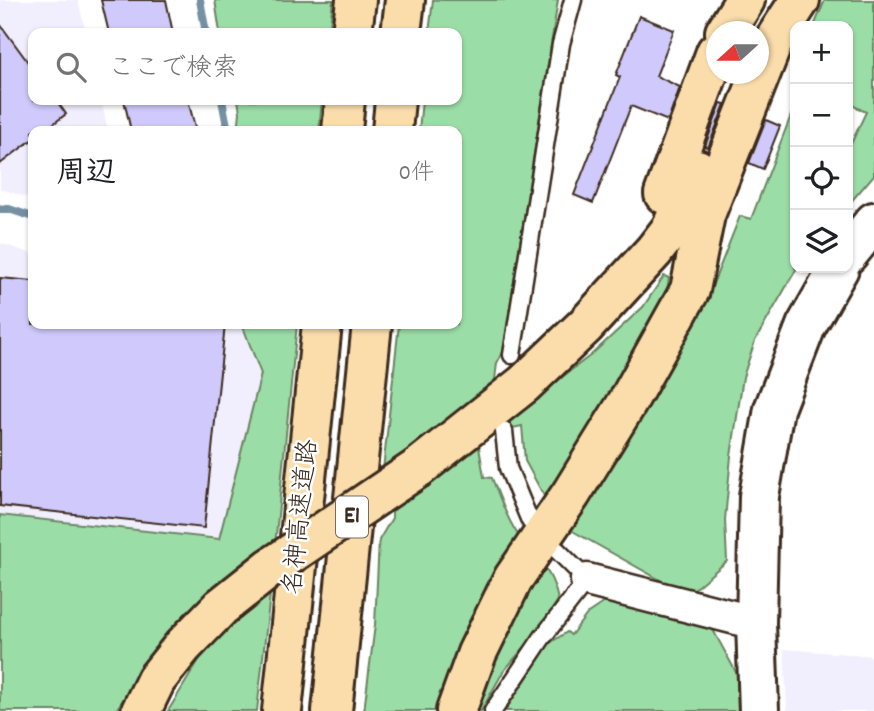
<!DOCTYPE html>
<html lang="ja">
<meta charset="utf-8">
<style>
body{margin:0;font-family:Dekko,"Klee One",sans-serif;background:#f6f6f6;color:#202124}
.controls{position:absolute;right:21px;top:21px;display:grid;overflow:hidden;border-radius:14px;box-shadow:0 2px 5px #0004}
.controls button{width:63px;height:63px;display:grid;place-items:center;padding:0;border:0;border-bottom:2px solid #e0e0e0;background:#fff;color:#202124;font:35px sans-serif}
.compass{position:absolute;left:706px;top:21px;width:63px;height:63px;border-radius:50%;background:#fff;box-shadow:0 2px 5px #0004;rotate:249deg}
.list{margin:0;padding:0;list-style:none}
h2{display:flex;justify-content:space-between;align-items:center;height:91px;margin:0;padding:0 28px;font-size:30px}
h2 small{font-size:23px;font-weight:400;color:#757577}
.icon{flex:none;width:38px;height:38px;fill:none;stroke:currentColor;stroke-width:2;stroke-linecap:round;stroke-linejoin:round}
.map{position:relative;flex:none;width:874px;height:711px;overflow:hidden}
.search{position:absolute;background:#fff;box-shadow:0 2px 5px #0004;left:28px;top:28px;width:434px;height:77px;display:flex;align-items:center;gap:18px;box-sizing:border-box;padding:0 24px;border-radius:14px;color:#757577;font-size:26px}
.panel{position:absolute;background:#fff;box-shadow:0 2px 5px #0004;left:28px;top:126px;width:434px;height:203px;border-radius:14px}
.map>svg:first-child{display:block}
</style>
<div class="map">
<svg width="874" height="711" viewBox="0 0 874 711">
<rect width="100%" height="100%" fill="#fff"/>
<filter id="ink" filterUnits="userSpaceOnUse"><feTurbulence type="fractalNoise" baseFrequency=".0143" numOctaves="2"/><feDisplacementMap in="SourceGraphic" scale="14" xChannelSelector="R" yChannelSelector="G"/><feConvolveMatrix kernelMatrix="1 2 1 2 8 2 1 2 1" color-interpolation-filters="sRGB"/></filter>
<g filter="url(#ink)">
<g fill="#f1effe">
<path d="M0,0H78L86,33H33V100H101L108,131H33V199L0,189Z"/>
<path d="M0,243L33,254V324H242L261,374L220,539L0,515Z"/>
<path d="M784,649L874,656V711H787Z"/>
</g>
<g fill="#9bdda7" stroke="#6b8462" stroke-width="2">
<path d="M215,0H333L329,33H220Z"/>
<path d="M433,0H558L503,352L497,363L494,388L383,470L399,324H457V131H419L422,100H457V33H429Z"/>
<path d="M825,0H874V175L848,205V150L866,112L848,103V26H814Z"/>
<path d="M238,100H322L319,131H238L240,112Z"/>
<path d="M795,105V268H797L755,341L743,377L731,456L725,520L727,561L693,590L671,586L569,529L666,371L711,289L740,216L751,219Z"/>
<path d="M664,276L669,278L667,290C634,358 592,439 544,496L525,461L522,426L489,433L591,355L643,307Z"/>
<path d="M242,324H297L275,545L178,621L115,711H0V515L219,539L261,374Z"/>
<path d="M479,447L484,477L492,478C500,498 508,522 521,539C539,564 551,567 558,600L540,629L503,672L481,711H364L375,625L379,540L392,518V507Z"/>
<path d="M270,594L257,711H168L199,660L231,623Z"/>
<path d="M603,603H620L711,626L737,674L738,711H505L550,643L567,632L571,635L588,613Z"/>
</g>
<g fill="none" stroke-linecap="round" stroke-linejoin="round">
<g stroke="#7690a3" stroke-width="8">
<path d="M200,0L206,33"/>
<path d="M222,100L228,131"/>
<path d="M0,209H9L33,217"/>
</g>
</g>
<g fill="#d0c9fb" stroke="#3b2a1e" stroke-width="2">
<path d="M101,0H166L173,33H109Z"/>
<path d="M639,16L674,30L656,76L680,87L668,121L631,106L593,203L574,195L620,77L616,75Z"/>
<path d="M0,24L33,69V100H56L66,114L44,131H33V139L0,164Z"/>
<path d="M124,100H188L196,131H131Z"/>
<path d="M721,103L725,104L708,148L705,146Z"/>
<path d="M766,120L780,126L763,169L749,163Z"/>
<path d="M0,278L33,281V324H225L204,528L0,506Z"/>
</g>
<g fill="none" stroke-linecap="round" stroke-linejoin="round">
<defs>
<g id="service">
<path d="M512,355L561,44L573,0"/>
<path d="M504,431L508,468L530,521"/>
<path d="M493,711L542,638L587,580L557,550"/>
</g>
<path id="minor" d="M587,580L756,623"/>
<g id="tertiary">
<path d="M848,254L874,222"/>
<path d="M759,711L756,623L759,496L774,409L806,326L839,268"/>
</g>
<g id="motorway">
<path d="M725,32L745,0"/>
<path d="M352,33L356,0"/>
<path d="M401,33L405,0"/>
<path d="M342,131L345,100"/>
<path d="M392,131L395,100"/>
<path d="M664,194L716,52"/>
<path d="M418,468L524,384L585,326L654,251L671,229L697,169"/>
<path d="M141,711L156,680L183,646L221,607"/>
<path d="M282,711L322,324"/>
<path d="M332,711L372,324"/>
<path d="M456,711L477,653L513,579L571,494L627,403L690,290L705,215L773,42L800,0"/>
</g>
</defs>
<use href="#service" stroke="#3b2a1e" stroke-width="21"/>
<use href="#minor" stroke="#3b2a1e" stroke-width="37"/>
<use href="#tertiary" stroke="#3b2a1e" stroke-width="44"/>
<use href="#motorway" stroke="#3b2a1e" stroke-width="44"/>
<use href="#service" stroke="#fff" stroke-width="16"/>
<use href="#minor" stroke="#fff" stroke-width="32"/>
<use href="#tertiary" stroke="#fff" stroke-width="38"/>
<use href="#motorway" stroke="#faddab" stroke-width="38"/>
<defs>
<path id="motorway-bridge" d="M221,607L270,568L418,468"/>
</defs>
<use href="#motorway-bridge" stroke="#3b2a1e" stroke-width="44" stroke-linecap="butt"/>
<use href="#motorway-bridge" stroke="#faddab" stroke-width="38"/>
</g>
</g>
<g text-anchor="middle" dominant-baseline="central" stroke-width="5" stroke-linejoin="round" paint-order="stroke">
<rect fill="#fff" stroke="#766a62" stroke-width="2" x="336" y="496.5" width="32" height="41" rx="5"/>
<g font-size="24" font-weight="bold" fill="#3b2a1e">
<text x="352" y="517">E1</text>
</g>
<g font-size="26" fill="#3b2a1e" stroke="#fff">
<text transform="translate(302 517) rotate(-84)">名神高速道路</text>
</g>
</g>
</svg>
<div class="controls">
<button>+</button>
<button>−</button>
<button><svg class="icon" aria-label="locate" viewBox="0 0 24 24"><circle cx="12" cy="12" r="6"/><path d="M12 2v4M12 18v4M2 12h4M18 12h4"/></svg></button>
<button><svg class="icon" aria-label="layers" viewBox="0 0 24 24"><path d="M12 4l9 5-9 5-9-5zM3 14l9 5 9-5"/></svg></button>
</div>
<svg class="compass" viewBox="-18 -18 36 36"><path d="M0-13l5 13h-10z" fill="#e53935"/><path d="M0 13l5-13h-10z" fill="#757577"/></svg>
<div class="search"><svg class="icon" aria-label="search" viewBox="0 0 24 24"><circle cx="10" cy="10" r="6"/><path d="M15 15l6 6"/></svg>ここで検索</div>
<section class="panel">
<h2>周辺<small>0件</small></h2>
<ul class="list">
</ul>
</section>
</div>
